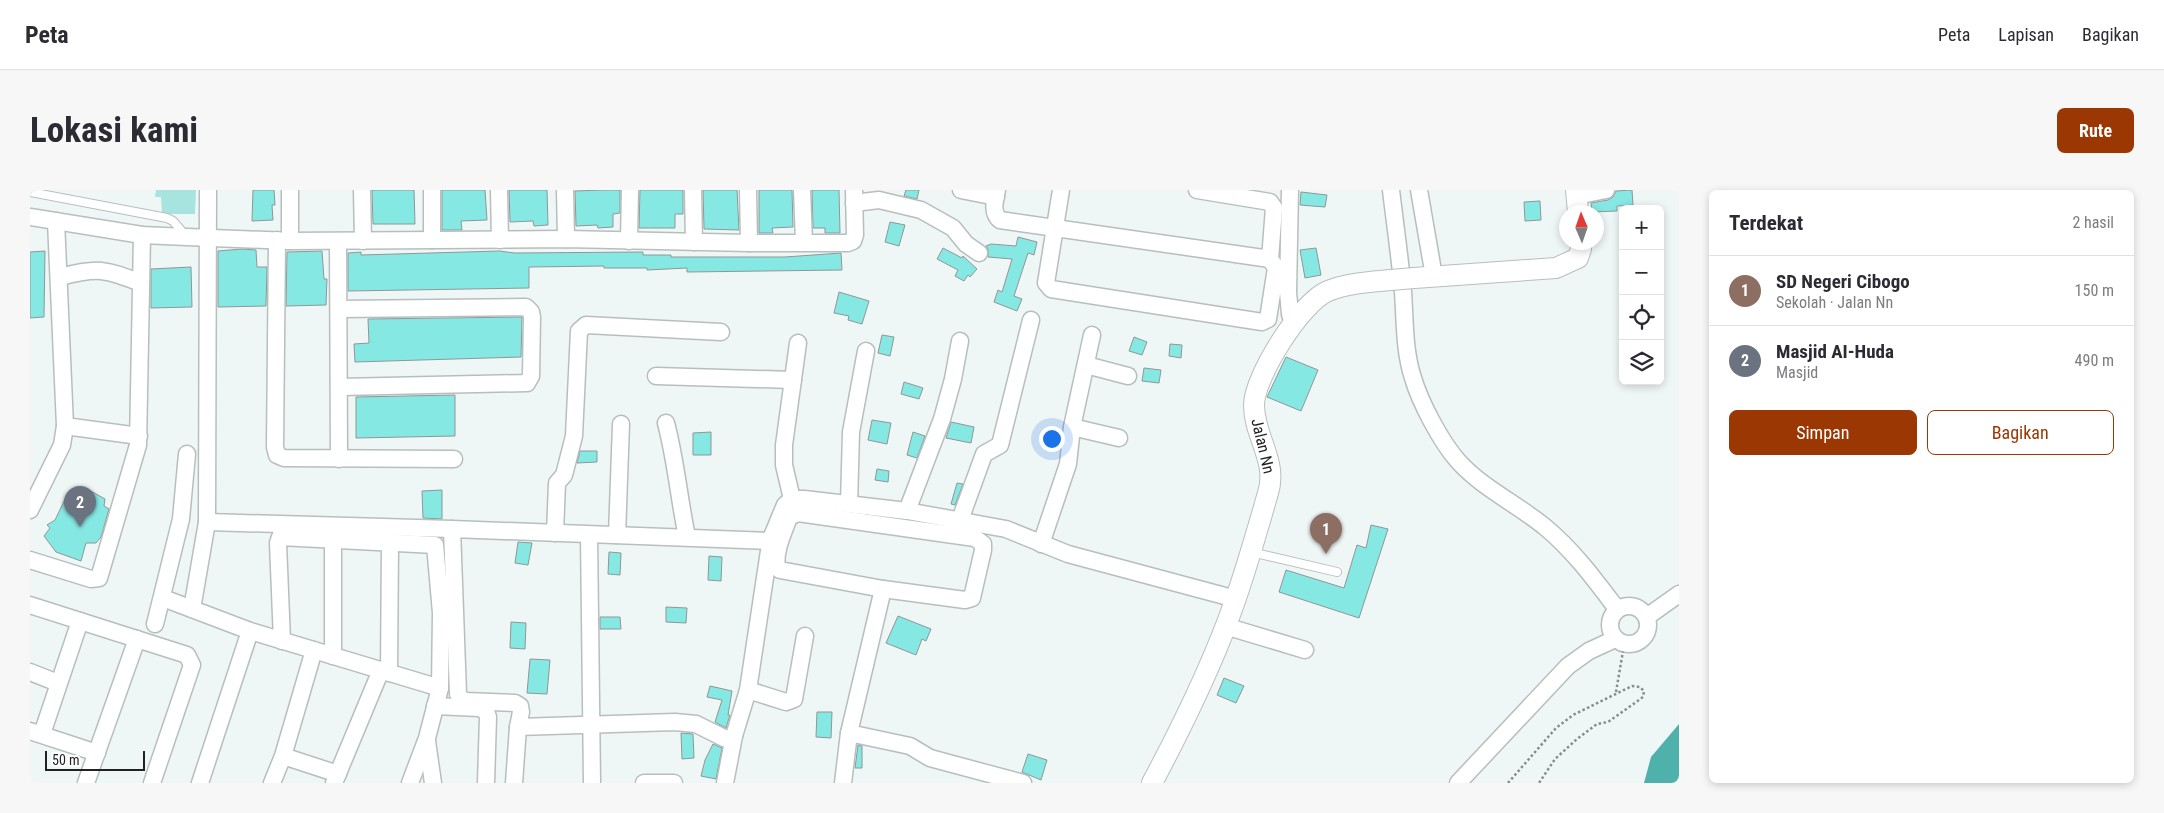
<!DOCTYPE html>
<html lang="id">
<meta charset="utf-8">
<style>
body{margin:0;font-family:"Roboto Condensed",sans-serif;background:#f7f7f7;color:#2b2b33}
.controls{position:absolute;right:15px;top:15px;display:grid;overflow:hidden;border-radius:8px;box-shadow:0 2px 8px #0003}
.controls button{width:45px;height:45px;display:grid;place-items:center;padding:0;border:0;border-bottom:1px solid #e1e1e2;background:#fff;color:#2b2b33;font:25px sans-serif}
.compass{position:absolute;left:1529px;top:15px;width:45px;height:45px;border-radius:50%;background:#fff;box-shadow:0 2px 8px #0003;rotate:358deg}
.scale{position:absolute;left:15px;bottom:12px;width:100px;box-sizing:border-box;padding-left:5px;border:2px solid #202222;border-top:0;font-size:14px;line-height:18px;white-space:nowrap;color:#202222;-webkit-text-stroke:4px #fff;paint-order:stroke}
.you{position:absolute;left:1021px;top:248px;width:18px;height:18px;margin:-12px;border:4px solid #fff;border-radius:50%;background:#1a73e8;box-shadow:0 0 0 8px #1a73e833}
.badge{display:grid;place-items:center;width:32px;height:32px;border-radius:50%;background:#9b3703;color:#fff;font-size:16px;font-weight:700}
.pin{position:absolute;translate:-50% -41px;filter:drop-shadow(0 1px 2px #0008)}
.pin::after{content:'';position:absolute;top:26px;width:18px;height:15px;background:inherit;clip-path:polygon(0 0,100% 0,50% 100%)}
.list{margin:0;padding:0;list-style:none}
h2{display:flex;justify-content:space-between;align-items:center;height:65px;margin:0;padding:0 20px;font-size:21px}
h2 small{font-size:16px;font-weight:400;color:#7c7c81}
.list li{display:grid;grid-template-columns:32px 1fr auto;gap:15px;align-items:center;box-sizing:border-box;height:70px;padding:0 20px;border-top:1px solid #e1e1e2}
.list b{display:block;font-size:19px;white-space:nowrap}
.list p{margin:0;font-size:16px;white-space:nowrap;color:#7c7c81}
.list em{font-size:16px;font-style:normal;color:#7c7c81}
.actions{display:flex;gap:10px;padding:15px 20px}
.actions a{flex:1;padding:11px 0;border:1px solid #9b3703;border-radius:8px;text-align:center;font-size:18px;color:#9b3703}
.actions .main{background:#9b3703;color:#fff}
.icon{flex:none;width:28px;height:28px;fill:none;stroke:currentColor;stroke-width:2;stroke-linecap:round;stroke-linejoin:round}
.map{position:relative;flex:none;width:1649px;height:593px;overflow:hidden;border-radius:8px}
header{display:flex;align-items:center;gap:30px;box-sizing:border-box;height:70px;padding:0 25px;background:#fff;border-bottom:1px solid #e1e1e2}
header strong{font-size:24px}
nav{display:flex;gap:28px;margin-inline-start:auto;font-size:18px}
.intro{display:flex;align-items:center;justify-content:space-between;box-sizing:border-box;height:120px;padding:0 30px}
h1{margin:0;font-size:35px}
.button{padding:12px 22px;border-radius:8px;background:#9b3703;color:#fff;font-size:18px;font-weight:700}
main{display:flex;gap:30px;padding:0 30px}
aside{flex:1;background:#fff;border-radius:8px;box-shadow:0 2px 8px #0003}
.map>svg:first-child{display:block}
</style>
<header>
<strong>Peta</strong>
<nav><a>Peta</a><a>Lapisan</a><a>Bagikan</a></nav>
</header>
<div class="intro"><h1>Lokasi kami</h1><a class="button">Rute</a></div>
<main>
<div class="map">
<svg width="1649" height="593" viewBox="0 0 1649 593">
<rect width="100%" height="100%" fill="#eff6f6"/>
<path fill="#a7e4e0" d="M126,0H166L165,24H132L131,7H125Z"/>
<path fill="#4eb1ac" d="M1649,534V593H1614L1621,567Z"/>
<g fill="#86e8e3" stroke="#909796">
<path d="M223,0H244L245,15H242L243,30L222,31Z"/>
<path d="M342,0H384L385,34H343Z"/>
<path d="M412,0H455L457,30L431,31L432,40H412Z"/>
<path d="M479,0H517L518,35L504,36L503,31L480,32Z"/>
<path d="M572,0H590V23L583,24V37L568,38L567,35L546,36L545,1Z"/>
<path d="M610,0H653V24H645V38H609Z"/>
<path d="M673,0H707L709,40L674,39Z"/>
<path d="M729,0H762L763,37L742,38L743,43H729Z"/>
<path d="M782,0H809L810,43H795V38H783Z"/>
<path d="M876,0H889L887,9L874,6Z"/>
<path d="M1602,0L1603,15L1587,16V21L1562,22L1561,13L1578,10L1583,7L1586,1Z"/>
<path d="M1271,2L1297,5L1295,17L1270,15Z"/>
<path d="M1510,11L1511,30L1495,31L1494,12Z"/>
<path d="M860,32L875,35L869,56L855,52Z"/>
<path d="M988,47L1007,52L1004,65L998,63L984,106L992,109L987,121L964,112L968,100L972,102L982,69L958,67V59L956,56L961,54L986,56Z"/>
<path d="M913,58L932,68L933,66L947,79L940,87L938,85L934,91L925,86L928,80L907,69Z"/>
<path d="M1286,58L1291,85L1275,88L1270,60Z"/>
<path d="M212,59L226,60L227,77H237L236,116L188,117V61Z"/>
<path d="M15,61L14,127L0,128V62Z"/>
<path d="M292,61L294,89H297L296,115L256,116L257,62Z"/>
<path d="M469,61L485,63L613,62V65H641V67H755L811,63L812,80L657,82V78L617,80V78H574V76L499,77V98L318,101V63L331,62V65Z"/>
<path d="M161,77L162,117L121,118V79Z"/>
<path d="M809,102L839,111L832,134L818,130L819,126L804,123Z"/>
<path d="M492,127L491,167L325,172L324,154L339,153L338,129Z"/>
<path d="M852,145L864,147L860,166L848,163Z"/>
<path d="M1104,147L1117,152L1112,165L1099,161Z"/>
<path d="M1140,154L1152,155L1151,168L1139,166Z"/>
<path d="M1256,167L1288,180L1271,221L1237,207Z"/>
<path d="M1114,178L1131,180L1129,193L1112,191Z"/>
<path d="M874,192L893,198L889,209L871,204Z"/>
<path d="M425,205V246L326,248V207Z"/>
<path d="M842,230L861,233L857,254L838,250Z"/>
<path d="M921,232L944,237L941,253L916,248Z"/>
<path d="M681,242V265H663V243Z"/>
<path d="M883,242L895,246L887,268L877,265Z"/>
<path d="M550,261H567V272L547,273Z"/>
<path d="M847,279L859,281L858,292L845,290Z"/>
<path d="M927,293L933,294L925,315L921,314Z"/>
<path d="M59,300L75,309L74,316L79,319L71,347L66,353H56L51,371L26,362L14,346L20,338L17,335L25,330L37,305L41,307L45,302L55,307Z"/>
<path d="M412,300V329L393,328L392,301Z"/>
<path d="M1341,335L1358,339L1329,428L1249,402L1256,380L1314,398L1327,355L1336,358Z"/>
<path d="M488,352L502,353L498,375L485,373Z"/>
<path d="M579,362L591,363L590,385L578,384Z"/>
<path d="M679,366L692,367L691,391L678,390Z"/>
<path d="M636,417L657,418L656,433L636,432Z"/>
<path d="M868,426L901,439L896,451L892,449L886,465L856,453Z"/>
<path d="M570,427H590L591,439H570Z"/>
<path d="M481,432L496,433L495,459L480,458Z"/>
<path d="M500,469L520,470L517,504L497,503Z"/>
<path d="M1194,488L1214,496L1206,513L1187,505Z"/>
<path d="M680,496L702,501L698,525H700L696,538L685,532L692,510L677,507Z"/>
<path d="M787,522H802L801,548L786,547Z"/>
<path d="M651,543L663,544L664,568L652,569Z"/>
<path d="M683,554L692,558L686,589L671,586L675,570Z"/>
<path d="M828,555L832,556V578H825Z"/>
<path d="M998,564L1017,570L1011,590L992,582Z"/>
</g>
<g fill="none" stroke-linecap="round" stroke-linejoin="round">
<defs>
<g id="service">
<path d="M0,2L137,28L143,31L156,46"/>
<path d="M1221,362L1307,382"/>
</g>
<g id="minor">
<path d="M260,0V51"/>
<path d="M332,0L333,51"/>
<path d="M469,0L470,50"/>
<path d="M535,0L536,49"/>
<path d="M663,0L664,52"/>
<path d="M718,0L719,53"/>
<path d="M772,0L774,52"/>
<path d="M931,0L966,7"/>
<path d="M967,0C965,10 961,23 970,30L1240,69L1246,78L1238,129L1232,132L1021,99L1016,93L1031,0"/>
<path d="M1167,0L1240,12L1244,18L1240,69"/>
<path d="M1260,0L1258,102L1260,124L1263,134"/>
<path d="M1361,0C1365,34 1370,68 1373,102C1375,130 1374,161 1383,188C1390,212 1411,252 1428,271C1452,298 1487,314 1515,337C1544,361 1565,390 1587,419"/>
<path d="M1389,0L1402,75"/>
<path d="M1546,6L1576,0"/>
<path d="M824,13L849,10L891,20L923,38L936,54L949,63"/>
<path d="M0,27L112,45L157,47L260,51L536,49L719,53H818L823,51L825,45L824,0"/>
<path d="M247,50L245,257L247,265L254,268L424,269"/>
<path d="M402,50V0"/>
<path d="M308,51L309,269"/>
<path d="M599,51L600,0"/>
<path d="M30,87C68,77 75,79 111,93"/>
<path d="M309,119L496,117L501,122L502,127L501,186L497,193L310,197"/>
<path d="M1056,175L1098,186"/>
<path d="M626,186L763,190"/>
<path d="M636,233C646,271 649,309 657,347"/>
<path d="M35,236L109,246"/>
<path d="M1042,237L1089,248"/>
<path d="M762,309L754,275V255L768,153"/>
<path d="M819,314L821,242L836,161"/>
<path d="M0,320L32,255L35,236L26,31"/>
<path d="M877,321L912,229L923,189L930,151"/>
<path d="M768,323L945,348L953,354V360L942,408L935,410L853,399L750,380L747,377C744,361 754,342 759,327Z"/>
<path d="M930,330L954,264L970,255L1001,130"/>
<path d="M177,332L422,339L740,351L755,315L762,309H774L877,321L976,339L1038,364L1206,409"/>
<path d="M422,339L428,504L431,509L436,511L485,513L490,516L491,522L488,537L484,593"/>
<path d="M525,343L527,293L534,285L544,246L549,141L556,135L691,142"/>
<path d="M559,345L562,593"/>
<path d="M587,345L591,234"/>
<path d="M1011,354L1038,274L1042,237L1062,145"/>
<path d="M0,370L61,389L69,388L108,255L112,45"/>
<path d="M133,408L220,441L410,498"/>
<path d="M0,415L157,465L162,475L122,593"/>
<circle cx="1599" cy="435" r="19"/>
<path d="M162,419L177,332L178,0"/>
<path d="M1618,426L1649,404"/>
<path d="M125,434L151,329L157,264"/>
<path d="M1195,436L1275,460"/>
<path d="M252,451L248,353L250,347L405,355L411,423L410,498L397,548L380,593"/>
<path d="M303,466V351"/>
<path d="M0,482L28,493"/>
<path d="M359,483L360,353"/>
<path d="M718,500L756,512L764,509L775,446"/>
<path d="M405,516L449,518L456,521L458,527L456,593"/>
<path d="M488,537L645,532L666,534L694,548L700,549L704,546L718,500L739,361"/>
<path d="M0,541L67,563"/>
<path d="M819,543L880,556L900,568L993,593"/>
<path d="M12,544L50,431"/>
<path d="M397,551L403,593"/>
<path d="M253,566L308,584"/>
<path d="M56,593L107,449"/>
<path d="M170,593L220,441"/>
<path d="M242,593L253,566L284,460"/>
<path d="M304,593L351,480"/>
<path d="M614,593H644"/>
<path d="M695,593L704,546"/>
<path d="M813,593L819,543L853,399"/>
<path d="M1428,593L1538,476L1559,461L1585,449"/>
</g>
<g id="tertiary">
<path d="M1546,0L1548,22"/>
<path d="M1384,88L1526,78L1548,68L1551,59V52"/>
<path d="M1122,593C1154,533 1184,472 1206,408C1218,373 1228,338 1238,303C1248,271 1224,247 1224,215C1224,187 1271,112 1298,101C1318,93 1340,92 1361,90"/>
</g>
</defs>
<use href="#service" stroke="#b7bfbe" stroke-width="10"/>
<use href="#minor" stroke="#b7bfbe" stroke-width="19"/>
<use href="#tertiary" stroke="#b7bfbe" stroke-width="22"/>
<g stroke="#878c8c" stroke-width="2.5" stroke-dasharray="2.5 2.5" stroke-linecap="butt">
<path d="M1586,502L1593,461"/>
<path d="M1478,593L1526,538L1543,525L1602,496L1610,497L1614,501L1613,507L1609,510L1578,532L1567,534L1547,549L1525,569L1509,593"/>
</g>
<use href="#service" stroke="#fff" stroke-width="8"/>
<use href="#minor" stroke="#fff" stroke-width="16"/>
<use href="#tertiary" stroke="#fff" stroke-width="20"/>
<defs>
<path id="tertiary-bridge" d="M1361,90L1384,88"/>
</defs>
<use href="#tertiary-bridge" stroke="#b7bfbe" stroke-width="22" stroke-linecap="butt"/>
<use href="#tertiary-bridge" stroke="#fff" stroke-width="20"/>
</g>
<g text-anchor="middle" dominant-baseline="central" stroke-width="4" stroke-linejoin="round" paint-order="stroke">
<g font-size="16" fill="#202222" stroke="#fff">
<text transform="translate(1233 256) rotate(77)">Jalan Nn</text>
</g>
</g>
</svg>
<div class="controls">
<button>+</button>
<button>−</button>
<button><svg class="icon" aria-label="locate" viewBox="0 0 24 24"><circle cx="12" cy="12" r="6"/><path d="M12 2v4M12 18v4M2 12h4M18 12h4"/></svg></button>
<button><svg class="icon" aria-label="layers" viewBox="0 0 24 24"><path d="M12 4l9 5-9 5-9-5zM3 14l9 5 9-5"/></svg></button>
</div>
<svg class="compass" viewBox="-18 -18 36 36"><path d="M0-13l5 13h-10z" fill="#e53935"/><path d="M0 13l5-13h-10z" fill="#7c7c81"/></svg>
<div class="scale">50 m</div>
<div class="you"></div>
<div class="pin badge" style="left:1296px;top:364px;background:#8d6e63">1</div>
<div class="pin badge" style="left:50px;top:337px;background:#6b7280">2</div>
</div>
<aside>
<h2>Terdekat<small>2 hasil</small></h2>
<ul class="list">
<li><span class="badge" style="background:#8d6e63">1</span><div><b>SD Negeri Cibogo</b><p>Sekolah · Jalan Nn</p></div><em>150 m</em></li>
<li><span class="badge" style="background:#6b7280">2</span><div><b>Masjid AI-Huda</b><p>Masjid</p></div><em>490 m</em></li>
</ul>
<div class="actions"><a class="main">Simpan</a><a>Bagikan</a></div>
</aside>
</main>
